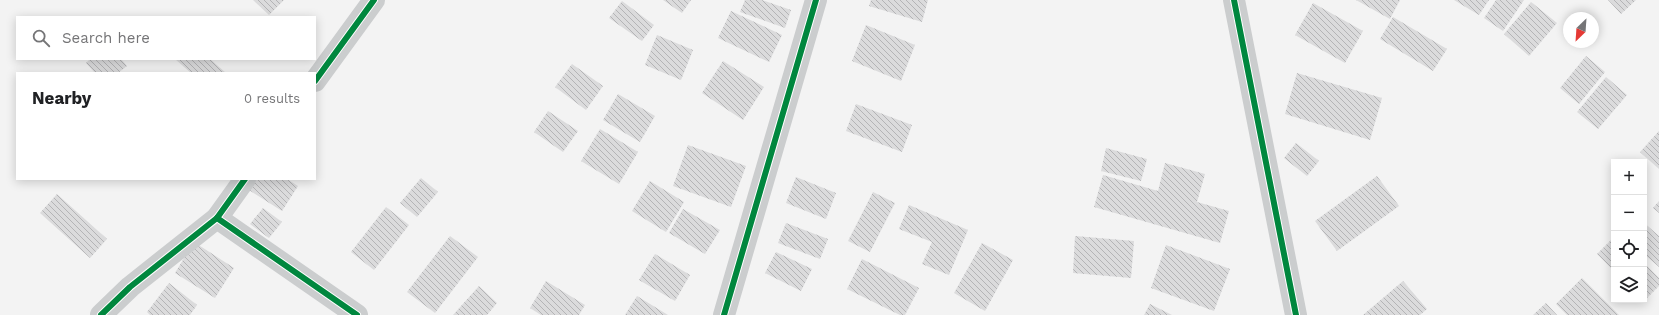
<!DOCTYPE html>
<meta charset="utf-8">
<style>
body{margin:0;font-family:"Work Sans",sans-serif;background:#f6f6f6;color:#202124}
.controls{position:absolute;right:12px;bottom:12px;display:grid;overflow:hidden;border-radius:0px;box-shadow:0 2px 10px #0003}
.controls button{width:36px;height:36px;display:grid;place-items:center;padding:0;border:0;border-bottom:1px solid #e0e0e0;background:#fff;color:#202124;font:20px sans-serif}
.compass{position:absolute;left:1563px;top:12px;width:36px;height:36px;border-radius:50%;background:#fff;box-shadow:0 2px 10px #0003;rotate:205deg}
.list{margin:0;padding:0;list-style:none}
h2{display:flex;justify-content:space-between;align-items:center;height:52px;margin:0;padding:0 16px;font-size:17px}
h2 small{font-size:13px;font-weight:400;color:#757577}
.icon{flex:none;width:22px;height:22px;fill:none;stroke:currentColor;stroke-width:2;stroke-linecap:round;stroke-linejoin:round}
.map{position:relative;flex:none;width:1659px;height:315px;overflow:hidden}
.search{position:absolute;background:#fff;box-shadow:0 2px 10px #0003;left:16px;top:16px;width:300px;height:44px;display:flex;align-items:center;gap:10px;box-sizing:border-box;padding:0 14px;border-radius:0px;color:#757577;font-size:15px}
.panel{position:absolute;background:#fff;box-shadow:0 2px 10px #0003;left:16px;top:72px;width:300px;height:108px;border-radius:0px}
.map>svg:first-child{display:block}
</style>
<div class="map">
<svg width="1659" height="315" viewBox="0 0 1659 315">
<defs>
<pattern id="building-back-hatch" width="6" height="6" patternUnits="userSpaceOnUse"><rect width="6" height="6" fill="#dbdbdc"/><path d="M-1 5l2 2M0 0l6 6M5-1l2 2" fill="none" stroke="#b4b4b6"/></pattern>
</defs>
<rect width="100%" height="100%" fill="#f3f3f3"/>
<g fill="url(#building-back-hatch)">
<path d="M253,0H284L269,15Z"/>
<path d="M663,0H691L682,13Z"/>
<path d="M745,0H762L791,10L785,28L740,12Z"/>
<path d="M871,0H928L922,22L869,6Z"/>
<path d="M1356,0H1400L1390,19Z"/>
<path d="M1454,0H1489L1479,15Z"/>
<path d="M1496,0H1524L1503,31L1484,18Z"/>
<path d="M1608,0H1636L1621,14Z"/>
<path d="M622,1L654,25L642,41L609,18Z"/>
<path d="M1531,2L1557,23L1529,56L1504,34Z"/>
<path d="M1313,3L1363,31L1345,63L1295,35Z"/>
<path d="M731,11L782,35L769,62L718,38Z"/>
<path d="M1393,17L1447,49L1433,71L1380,39Z"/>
<path d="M866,25L915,45L901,81L852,61Z"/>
<path d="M657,35L693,50L681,80L645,65Z"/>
<path d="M1586,56L1605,72L1579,104L1560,88Z"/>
<path d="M90,59H121L127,66L118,73H95L86,63Z"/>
<path d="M175,59H210L226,73H191Z"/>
<path d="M723,61L764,87L743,120L702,93Z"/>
<path d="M572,64L603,86L586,110L555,87Z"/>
<path d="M1297,73L1382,98L1370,140L1285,114Z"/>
<path d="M1606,77L1627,95L1598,129L1577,112Z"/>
<path d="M618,94L655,116L640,142L603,120Z"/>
<path d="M856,104L912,125L902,152L846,131Z"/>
<path d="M548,111L578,131L563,152L534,132Z"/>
<path d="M600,129L638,152L619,184L581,161Z"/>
<path d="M1659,131V169L1640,152Z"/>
<path d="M1296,143L1319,161L1307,176L1284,158Z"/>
<path d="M688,145L746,166L731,207L673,186Z"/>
<path d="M1106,148L1147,159L1141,181L1101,171Z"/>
<path d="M1165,163L1205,174L1197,202L1229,211L1220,243L1094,207L1103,175L1158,191Z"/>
<path d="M1377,176L1399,206L1337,251L1315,221Z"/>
<path d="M796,177L836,193L826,219L786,203Z"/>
<path d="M421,178L438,192L417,217L400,203Z"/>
<path d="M245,179H287L298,186L282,211L241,185Z"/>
<path d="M650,181L684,202L666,232L632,211Z"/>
<path d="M873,192L895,203L870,252L848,241Z"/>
<path d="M57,194L107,239L90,258L40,213Z"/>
<path d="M1659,201V213L1653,208Z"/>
<path d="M909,205L968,230L949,275L922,264L932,242L899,229Z"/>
<path d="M386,207L409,225L374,270L351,252Z"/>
<path d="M263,208L282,222L269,238L250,224Z"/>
<path d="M683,209L720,230L705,254L669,233Z"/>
<path d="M786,223L828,239L820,259L778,243Z"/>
<path d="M1644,223L1659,236V267L1644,254Z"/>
<path d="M450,236L478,257L435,313L407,292Z"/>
<path d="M1075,236L1134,241L1131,278L1073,273Z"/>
<path d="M1614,237V271L1597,254Z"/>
<path d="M194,242L234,268L215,298L175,273Z"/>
<path d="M982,243L1013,260L985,311L954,293Z"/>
<path d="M1166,245L1230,269L1214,311L1151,288Z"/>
<path d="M776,252L812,269L801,291L765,273Z"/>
<path d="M655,254L690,275L675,301L639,280Z"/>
<path d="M862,259L919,288L905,315H900L847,289Z"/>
<path d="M1644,263L1659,278V286L1644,301Z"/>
<path d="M1582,278L1619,315H1567L1556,304Z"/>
<path d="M546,281L585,305L579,315H541L530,308Z"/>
<path d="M1403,281L1427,309L1420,315H1363Z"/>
<path d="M169,283L197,305L190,315H150L147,312Z"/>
<path d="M479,286L497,303L487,315H453Z"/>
<path d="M637,296L668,315H625Z"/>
<path d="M1546,303L1557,315H1533Z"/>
<path d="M1150,304L1172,315H1144Z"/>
</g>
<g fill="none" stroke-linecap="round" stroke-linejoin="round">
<g stroke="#cbcdce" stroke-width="22">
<path d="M1234,0L1296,315"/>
<path d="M315,81L374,0"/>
<path d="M217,218L357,315"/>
<path d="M101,315L130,287L217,218L245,179"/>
</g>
<path stroke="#cbcdce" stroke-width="22" d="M724,315L816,0"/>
<defs>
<g id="cycleway">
<path d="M1234,0L1296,315"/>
<path d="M315,81L374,0"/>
<path d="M217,218L357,315"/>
<path d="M101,315L130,287L217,218L245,179"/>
<path d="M724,315L816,0"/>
</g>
</defs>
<use href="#cycleway" stroke="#fff" stroke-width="8"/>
<use href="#cycleway" stroke="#00873e" stroke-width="6"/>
</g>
</svg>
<div class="controls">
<button>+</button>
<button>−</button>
<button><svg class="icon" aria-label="locate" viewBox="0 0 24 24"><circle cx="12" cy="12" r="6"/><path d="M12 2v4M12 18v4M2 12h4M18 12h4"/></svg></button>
<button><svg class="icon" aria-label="layers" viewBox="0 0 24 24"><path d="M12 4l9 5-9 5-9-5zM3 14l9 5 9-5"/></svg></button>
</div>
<svg class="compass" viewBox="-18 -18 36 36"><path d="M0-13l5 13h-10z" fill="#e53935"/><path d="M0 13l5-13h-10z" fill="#757577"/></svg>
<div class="search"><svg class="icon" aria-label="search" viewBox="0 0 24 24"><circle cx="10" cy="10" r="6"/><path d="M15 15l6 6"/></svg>Search here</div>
<section class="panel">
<h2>Nearby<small>0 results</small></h2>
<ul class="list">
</ul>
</section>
</div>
